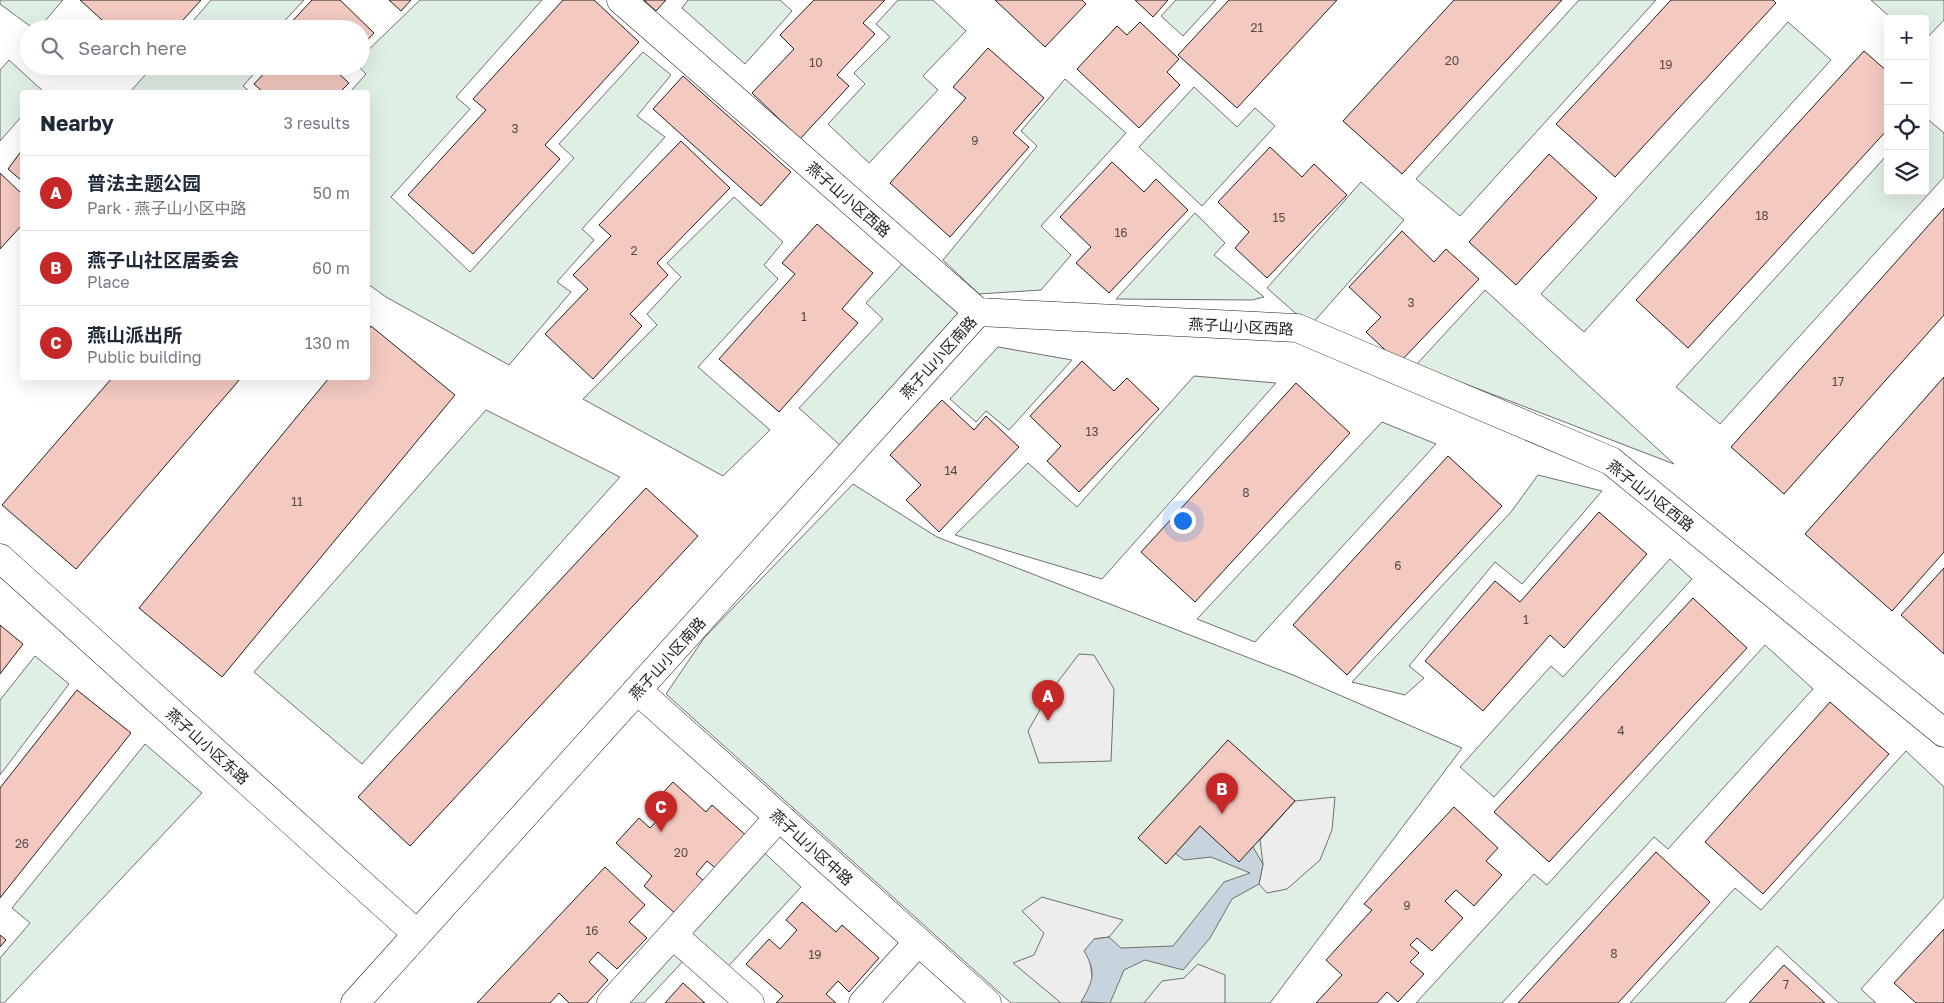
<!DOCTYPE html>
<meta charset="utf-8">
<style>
body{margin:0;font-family:"Golos Text","Noto Sans SC",sans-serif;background:#f2f2f3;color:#1f2937}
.controls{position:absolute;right:15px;top:15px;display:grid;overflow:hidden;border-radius:5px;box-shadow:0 5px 20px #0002}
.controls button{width:45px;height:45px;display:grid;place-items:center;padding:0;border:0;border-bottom:1px solid #e0e1e3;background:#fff;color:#1f2937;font:25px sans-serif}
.you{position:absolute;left:1182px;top:520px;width:18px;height:18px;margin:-12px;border:4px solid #fff;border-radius:50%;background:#1a73e8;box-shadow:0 0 0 8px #1a73e833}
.badge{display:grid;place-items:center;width:32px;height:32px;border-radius:50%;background:#c62828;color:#fff;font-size:16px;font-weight:700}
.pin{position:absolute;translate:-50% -41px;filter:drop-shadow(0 1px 2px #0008)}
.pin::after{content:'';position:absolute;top:26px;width:18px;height:15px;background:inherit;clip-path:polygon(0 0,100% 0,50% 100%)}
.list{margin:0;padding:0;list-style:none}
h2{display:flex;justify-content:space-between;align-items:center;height:65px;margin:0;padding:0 20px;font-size:21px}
h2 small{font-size:16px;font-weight:400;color:#747a83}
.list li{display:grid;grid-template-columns:32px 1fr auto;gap:15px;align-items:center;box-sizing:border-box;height:75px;padding:0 20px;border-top:1px solid #e0e1e3}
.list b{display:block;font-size:19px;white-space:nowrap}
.list p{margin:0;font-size:16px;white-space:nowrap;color:#747a83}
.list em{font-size:16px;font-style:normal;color:#747a83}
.icon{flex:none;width:28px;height:28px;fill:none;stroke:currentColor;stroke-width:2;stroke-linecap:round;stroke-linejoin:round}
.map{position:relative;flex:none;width:1944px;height:1003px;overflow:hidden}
.search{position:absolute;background:#fff;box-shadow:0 5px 20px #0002;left:20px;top:20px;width:350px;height:55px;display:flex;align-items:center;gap:12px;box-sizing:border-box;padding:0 18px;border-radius:28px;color:#747a83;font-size:19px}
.panel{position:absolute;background:#fff;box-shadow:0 5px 20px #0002;left:20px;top:90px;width:350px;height:290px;border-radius:5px}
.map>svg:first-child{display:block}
</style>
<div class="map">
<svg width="1944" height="1003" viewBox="0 0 1944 1003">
<rect width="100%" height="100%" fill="#fff"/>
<g fill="#e0efe3" stroke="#6f6f6f">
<path d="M0,0H63L38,29H34L0,4Z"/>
<path d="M211,0H304L277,29H186Z"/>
<path d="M420,0H542L456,97L470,109L391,197L470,272L574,158L559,144L643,52L671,75L637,116L665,137L582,229L594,240L557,282L571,292L509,365L386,297L368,284V92H350L366,74L358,66H361V57Z"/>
<path d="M688,0H780L792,11L745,64L682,8Z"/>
<path d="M898,0H933L966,31L923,76L938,90L869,163L828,124L865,84L854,73L890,37L876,24Z"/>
<path d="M1176,0H1216L1183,36L1161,16Z"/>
<path d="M1579,0H1656L1460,216L1416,179Z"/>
<path d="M1871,0H1944V20L1925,40V19H1892Z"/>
<path d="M1788,22L1831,60L1584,332L1541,294Z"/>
<path d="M9,60L44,92H22V116L0,141V70Z"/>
<path d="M153,66H261L243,86L250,92H130Z"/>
<path d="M1065,79L1126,133L1041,226L1071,255L1041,290L979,294L943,260L1037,146L1021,131Z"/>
<path d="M1194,87L1237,127L1255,108L1275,126L1202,206L1139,147Z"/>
<path d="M1925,117L1944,133V177L1720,424L1676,387L1888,154V191H1925Z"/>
<path d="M1361,182L1404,220L1310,326L1267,288Z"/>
<path d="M734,197L783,242L764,265L778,279L698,367L770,430L723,476L583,399L657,325L647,314L681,277L667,263Z"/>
<path d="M1195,213L1225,243L1214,255L1264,297L1252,300L1116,299Z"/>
<path d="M904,262L963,318L842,447L799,408L883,319L866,303Z"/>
<path d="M1485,290L1674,464L1416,365Z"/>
<path d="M998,347L1072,360L1009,430L986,411L976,422L950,399Z"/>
<path d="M1194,376L1276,383L1102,579L955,535L1028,463L1077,507Z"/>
<path d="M486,410L620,477L362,764L254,672Z"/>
<path d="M1382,422L1436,444L1255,642L1197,619Z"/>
<path d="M1538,475L1602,491L1522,584L1495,562L1409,666L1424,678L1405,695L1352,682L1511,512Z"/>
<path d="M853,484L937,537L1293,675L1462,748L1270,1003H1011L666,694L704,638Z"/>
<path d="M1670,559L1692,579L1494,797L1460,767L1551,666L1563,677Z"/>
<path d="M1765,645L1813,689L1668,849L1654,837L1502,1003H1416L1534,874L1547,885Z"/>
<path d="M35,656L69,684L0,775V700Z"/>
<path d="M145,744L202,793L4,1003H0V958L30,923L12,908Z"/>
<path d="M1906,751L1944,787V897L1861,989L1876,1003H1839L1777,946L1724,1003H1630L1735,888L1761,910Z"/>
<path d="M756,845L801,887L713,983L686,958L644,1003H611Z"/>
</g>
<g fill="#ededed" stroke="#6f6f6f">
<path d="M1079,654L1094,655L1114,689L1111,761L1039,763L1028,731L1050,692Z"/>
<path d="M1335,797L1332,830L1320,860L1287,889L1267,893L1259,884L1263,864L1260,840L1295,801Z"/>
<path d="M1042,897L1123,920L1109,937L1094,939L1090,962L1093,982L1081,1003H1061L1013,963L1034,955L1044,933L1022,911Z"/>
<path d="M1198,964L1225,975V1003H1144L1162,981L1184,978Z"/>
</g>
<path fill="#c7d3dd" stroke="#6f6f6f" d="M1170,814L1250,842L1263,864L1259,884L1232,899L1210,938L1183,970L1145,960L1124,970L1110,1003L1081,1002C1093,981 1097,973 1084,951L1094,939L1109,937L1121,948L1173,946L1224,882L1250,873L1211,857L1184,860L1160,842Z"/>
<g fill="#f3c9c0" stroke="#222">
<path d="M80,0H201L175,29H112Z"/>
<path d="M312,0H340L374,33L361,47V29H285Z"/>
<path d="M389,0H411L401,11Z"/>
<path d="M563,0H594L639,42L545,145L560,159L473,254L408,195L486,110L473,99Z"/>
<path d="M644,0H666L656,11Z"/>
<path d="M814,0H885L863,23L875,34L837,75L849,86L800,139L752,93L794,49L780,35Z"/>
<path d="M995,0H1082L1086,4L1045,47Z"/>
<path d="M1135,0H1168L1153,17Z"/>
<path d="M1229,0H1337L1237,108L1178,55Z"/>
<path d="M1454,0H1562L1402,174L1343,121Z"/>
<path d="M1671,0H1773L1776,3L1615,177L1556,124Z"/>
<path d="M1140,22L1179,59L1167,72L1180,85L1139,128L1077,69L1117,26L1127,35Z"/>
<path d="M988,48L1044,98L1013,133L1029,147L950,237L890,183L966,98L953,87Z"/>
<path d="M1864,51L1888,72V129L1688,348L1636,300Z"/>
<path d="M271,66H343L337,72L349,83L340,92H263L254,84Z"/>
<path d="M683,76L791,172L761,206L653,109Z"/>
<path d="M681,141L730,188L657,263L668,275L630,314L642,326L593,379L545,334L588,289L573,275L611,236L599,225Z"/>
<path d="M1270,147L1302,177L1314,164L1347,195L1267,278L1235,248L1249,232L1218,202Z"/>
<path d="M22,150V181L8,169Z"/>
<path d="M1549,154L1597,198L1516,285L1469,242Z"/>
<path d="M1112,162L1144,192L1156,179L1188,210L1109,293L1076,263L1091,247L1060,217Z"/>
<path d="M0,173L22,194V225L0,249Z"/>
<path d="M1944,208V315L1784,494L1731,447Z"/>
<path d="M817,224L873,273L842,309L858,323L779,412L719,359L795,274L782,263Z"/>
<path d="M1402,231L1434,262L1446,249L1479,279L1399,363L1366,332L1381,317L1349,287Z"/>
<path d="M371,326L455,395L222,677L139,608L329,378H368V331Z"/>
<path d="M1082,361L1114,391L1127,378L1159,409L1079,492L1047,461L1061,446L1030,416Z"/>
<path d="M1944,377V552L1892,611L1805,534Z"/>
<path d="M112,378H241L76,569L2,505Z"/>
<path d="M1296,383L1350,433L1195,602L1141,552Z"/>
<path d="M942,400L974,430L986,416L1019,447L939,532L906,500L921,485L890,455Z"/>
<path d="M1448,456L1502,506L1347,675L1293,625Z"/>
<path d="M646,488L698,536L410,846L358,797Z"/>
<path d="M1599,512L1647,554L1564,648L1550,635L1483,711L1425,661L1495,581L1520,602Z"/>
<path d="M1944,568V654L1901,615Z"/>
<path d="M1693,598L1747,648L1549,862L1494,812Z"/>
<path d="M0,625L23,644L0,674Z"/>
<path d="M77,690L131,733L0,898V788Z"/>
<path d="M1830,702L1889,754L1763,894L1705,842Z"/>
<path d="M1228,740L1295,801L1239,862L1200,826L1166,864L1138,838Z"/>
<path d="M673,782L706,812L712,805L749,838L719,871L707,861L696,874L706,883L677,915L644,886L652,876L616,843L639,818L650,828L667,810L656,800Z"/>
<path d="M1454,807L1498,848L1486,861L1502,875L1474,906L1456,890L1445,901L1463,918L1432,951L1417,938L1410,945L1419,953L1410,962L1424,974L1398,1002L1387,992L1377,1003H1316L1342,975L1326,960L1372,910L1364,904Z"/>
<path d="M1656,852L1710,902L1618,1003H1518Z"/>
<path d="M605,867L645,905L629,922L647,938L617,969L598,952L589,962L608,980L587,1003H569L559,993L550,1003H477Z"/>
<path d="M802,902L836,932L842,925L879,958L849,992L838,981L826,994L836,1003H776L783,996L746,964L769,939L780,949L797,930L786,920Z"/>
<path d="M1944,929V1003H1916L1894,983Z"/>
<path d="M0,935L6,940L0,947Z"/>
<path d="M1784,965L1825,1003H1749Z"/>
<path d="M683,983L705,1003H665Z"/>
</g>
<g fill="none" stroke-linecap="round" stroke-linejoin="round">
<defs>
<g id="minor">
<path d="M621,0L978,312L1297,328L1611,461L1944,733"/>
<path d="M0,558L417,934"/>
<path d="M637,690L987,1003"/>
<path d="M673,935L750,1003"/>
<path d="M355,1003L978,312"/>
<path d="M611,1003L779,817"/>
<path d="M863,1003L918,942"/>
</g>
</defs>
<use href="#minor" stroke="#222" stroke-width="29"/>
<use href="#minor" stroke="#fff" stroke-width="28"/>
</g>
<g text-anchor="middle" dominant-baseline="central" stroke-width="4" stroke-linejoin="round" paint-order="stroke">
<g font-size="12" fill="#564c4a">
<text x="1257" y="27">21</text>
<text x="1452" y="60">20</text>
<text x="816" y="62">10</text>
<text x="1666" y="64">19</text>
<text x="515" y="128">3</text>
<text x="975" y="140">9</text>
<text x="1762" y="215">18</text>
<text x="1279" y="217">15</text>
<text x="1121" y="232">16</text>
<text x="634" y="250">2</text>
<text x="1411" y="302">3</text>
<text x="804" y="316">1</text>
<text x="1838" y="381">17</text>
<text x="1092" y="431">13</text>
<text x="951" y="470">14</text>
<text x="1246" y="492">8</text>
<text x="297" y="501">11</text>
<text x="1398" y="565">6</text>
<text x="1526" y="619">1</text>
<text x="1621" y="730">4</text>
<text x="22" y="843">26</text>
<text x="681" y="852">20</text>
<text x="1407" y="905">9</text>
<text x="592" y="930">16</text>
<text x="1614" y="953">8</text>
<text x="815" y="954">19</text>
<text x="1786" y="984">7</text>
</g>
<g font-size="15" fill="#222" stroke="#fff">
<text transform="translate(849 199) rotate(41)">燕子山小区西路</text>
<text transform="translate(1241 326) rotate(3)">燕子山小区西路</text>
<text transform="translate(938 357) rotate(-48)">燕子山小区南路</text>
<text transform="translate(1651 495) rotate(38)">燕子山小区西路</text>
<text transform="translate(667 658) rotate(-48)">燕子山小区南路</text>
<text transform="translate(208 746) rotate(42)">燕子山小区东路</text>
<text transform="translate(812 847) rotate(42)">燕子山小区中路</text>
</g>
</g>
</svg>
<div class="controls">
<button>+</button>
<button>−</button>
<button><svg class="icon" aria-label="locate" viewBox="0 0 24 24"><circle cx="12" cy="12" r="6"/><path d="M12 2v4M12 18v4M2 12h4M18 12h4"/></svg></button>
<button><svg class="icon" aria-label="layers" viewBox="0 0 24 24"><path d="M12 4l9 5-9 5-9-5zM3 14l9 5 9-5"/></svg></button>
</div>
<div class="you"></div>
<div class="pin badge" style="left:1048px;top:721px">A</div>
<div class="pin badge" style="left:1222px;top:814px">B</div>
<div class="pin badge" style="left:661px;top:832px">C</div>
<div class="search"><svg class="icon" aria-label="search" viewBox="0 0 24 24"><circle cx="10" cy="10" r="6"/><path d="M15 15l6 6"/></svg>Search here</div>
<section class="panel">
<h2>Nearby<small>3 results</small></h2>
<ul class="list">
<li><span class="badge">A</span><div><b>普法主题公园</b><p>Park · 燕子山小区中路</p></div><em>50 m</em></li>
<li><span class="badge">B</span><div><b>燕子山社区居委会</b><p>Place</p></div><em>60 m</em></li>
<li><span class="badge">C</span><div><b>燕山派出所</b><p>Public building</p></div><em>130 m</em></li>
</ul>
</section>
</div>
